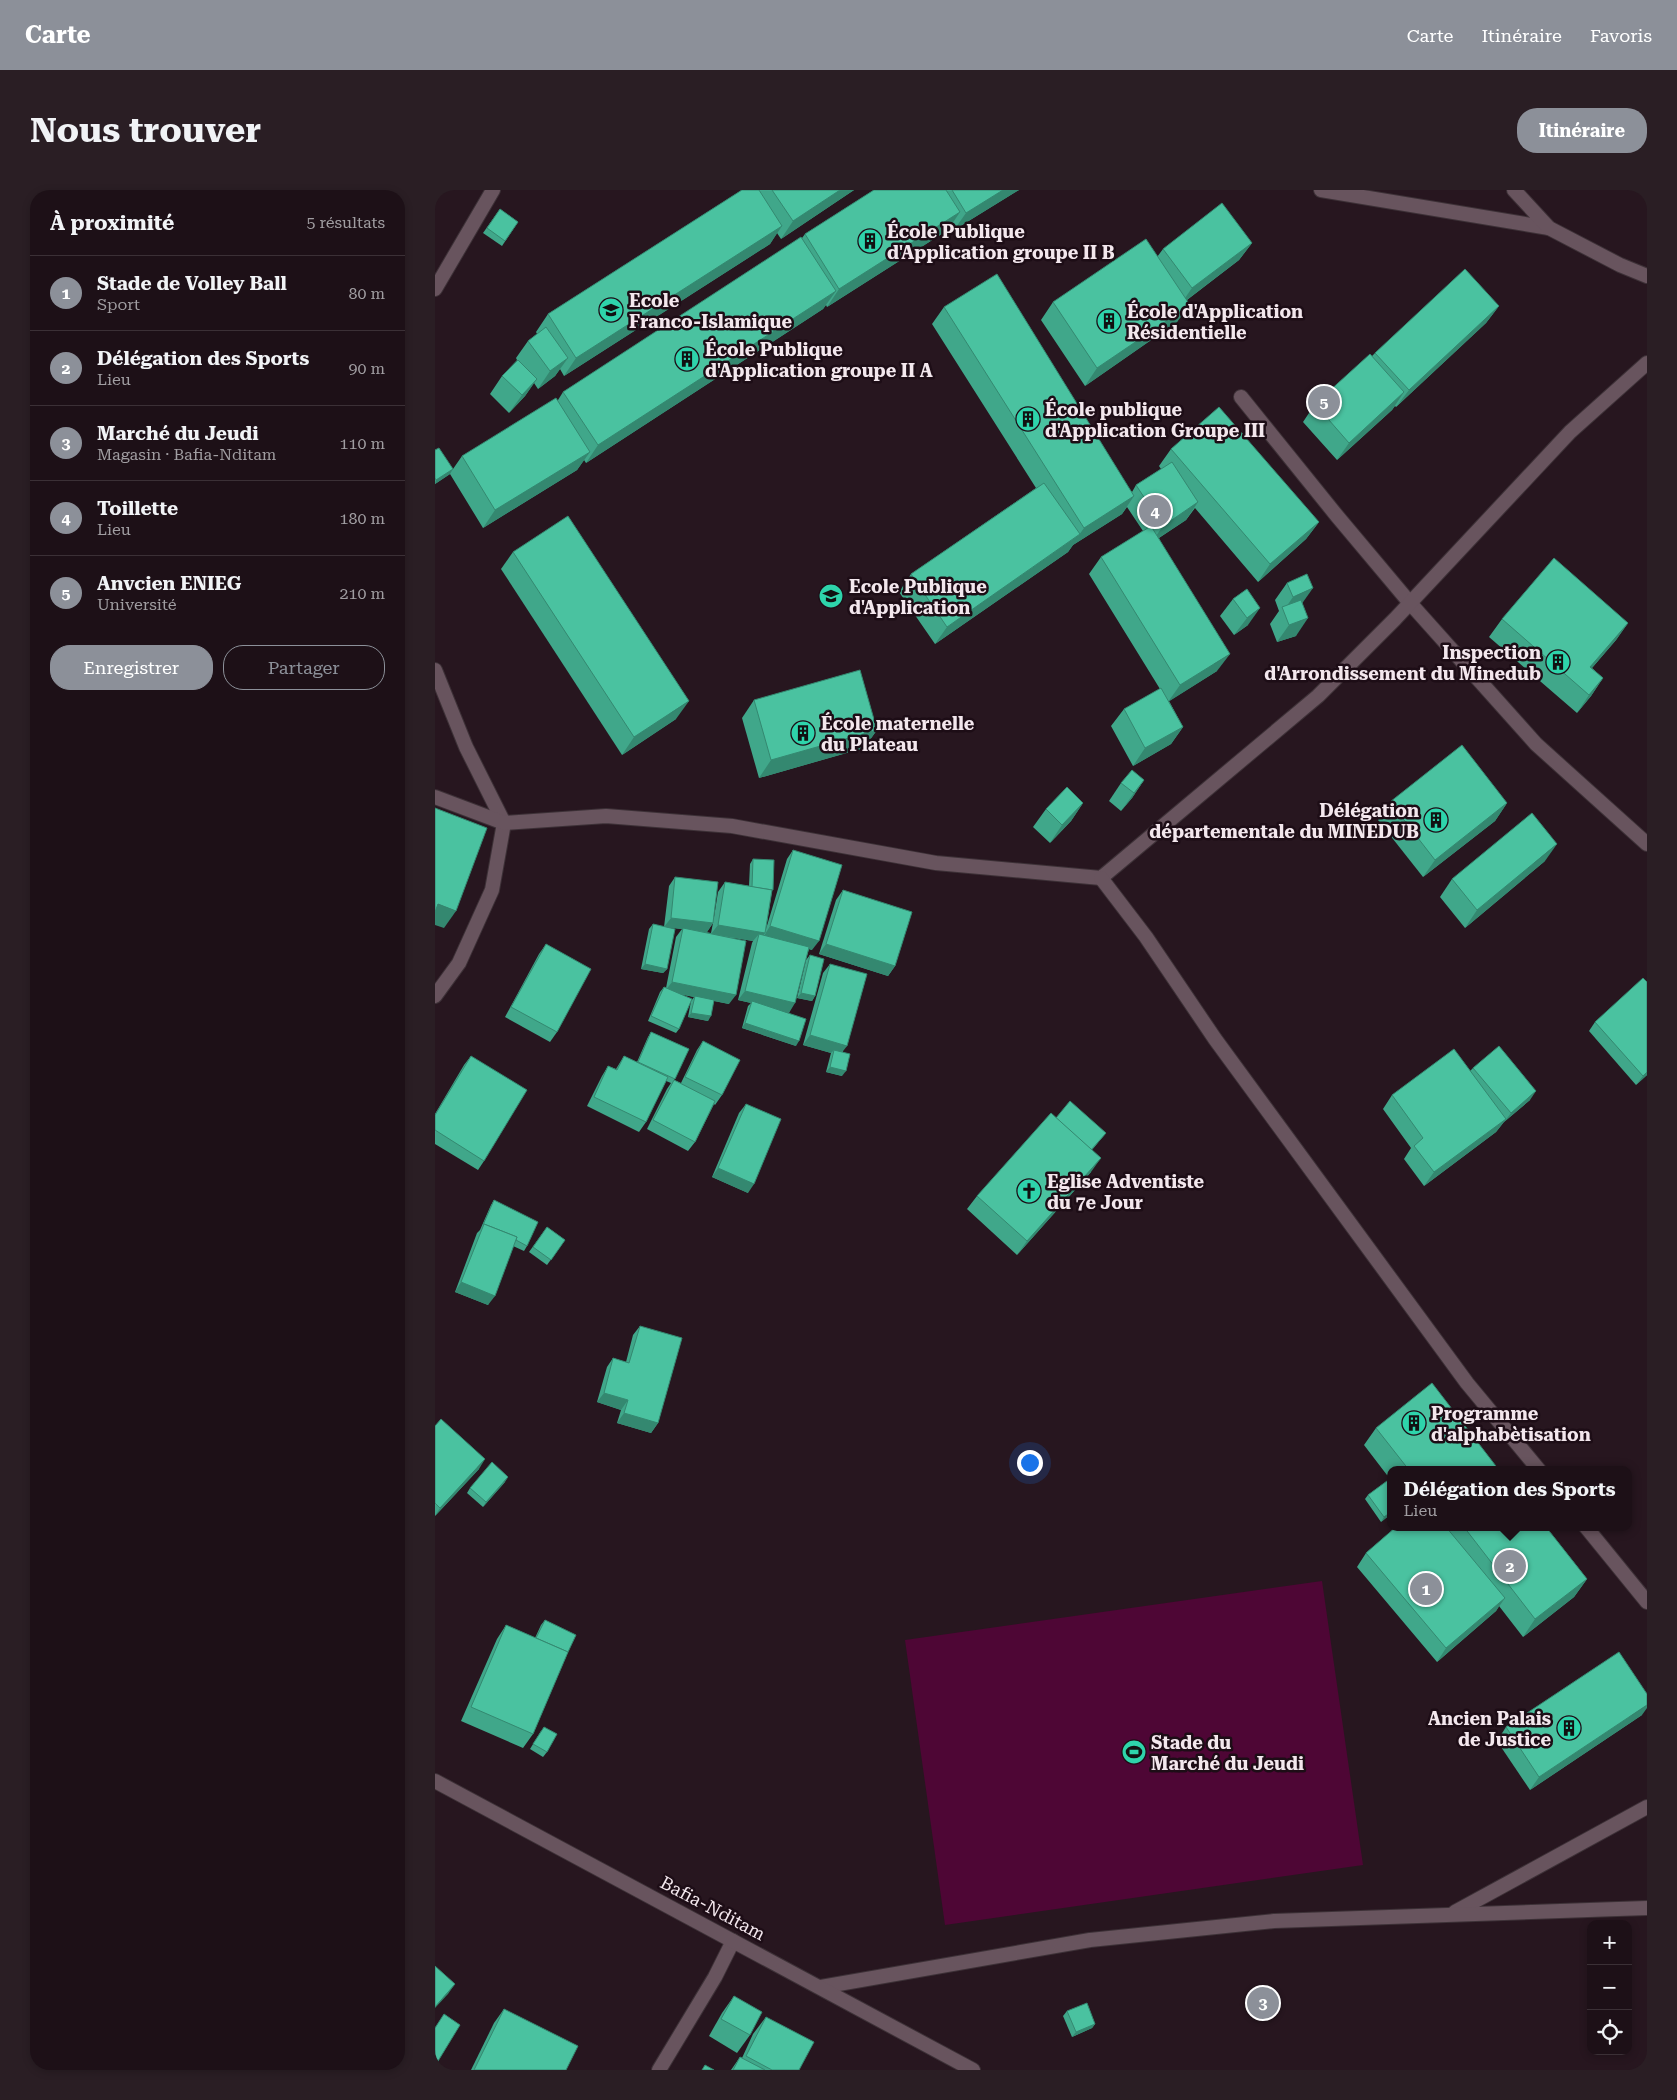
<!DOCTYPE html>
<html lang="fr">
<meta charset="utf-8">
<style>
body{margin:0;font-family:"Roboto Serif",serif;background:#2a1e24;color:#f1f3f6}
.controls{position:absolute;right:15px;bottom:15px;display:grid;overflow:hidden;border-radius:10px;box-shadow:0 2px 8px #0003}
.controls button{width:45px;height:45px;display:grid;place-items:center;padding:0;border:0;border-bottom:1px solid #3b3036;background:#1d1017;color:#f1f3f6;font:25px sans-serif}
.you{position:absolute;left:594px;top:1272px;width:18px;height:18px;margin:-12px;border:4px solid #fff;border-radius:50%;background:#1a73e8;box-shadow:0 0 0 8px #1a73e833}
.badge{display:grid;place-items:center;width:32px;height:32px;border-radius:50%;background:#8c9099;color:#fff;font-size:16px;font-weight:700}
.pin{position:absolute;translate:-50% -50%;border:2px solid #fff;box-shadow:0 1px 5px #0006}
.popup{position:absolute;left:952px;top:1276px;width:245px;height:65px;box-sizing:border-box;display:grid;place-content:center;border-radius:10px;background:#1d1017;filter:drop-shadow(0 1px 4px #0005);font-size:16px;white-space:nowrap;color:#a09da1}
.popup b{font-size:19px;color:#f1f3f6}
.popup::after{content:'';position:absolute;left:50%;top:100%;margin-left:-10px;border:10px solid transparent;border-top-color:#1d1017}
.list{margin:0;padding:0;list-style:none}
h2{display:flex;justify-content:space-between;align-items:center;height:65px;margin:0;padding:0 20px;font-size:21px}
h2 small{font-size:16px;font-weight:400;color:#a09da1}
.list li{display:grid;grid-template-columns:32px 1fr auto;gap:15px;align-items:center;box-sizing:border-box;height:75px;padding:0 20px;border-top:1px solid #3b3036}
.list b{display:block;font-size:19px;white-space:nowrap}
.list p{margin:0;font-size:16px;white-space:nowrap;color:#a09da1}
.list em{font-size:16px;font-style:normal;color:#a09da1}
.actions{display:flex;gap:10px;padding:15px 20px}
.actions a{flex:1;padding:11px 0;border:1px solid #8c9099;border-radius:20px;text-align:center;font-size:18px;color:#8c9099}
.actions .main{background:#8c9099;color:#fff}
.icon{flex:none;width:28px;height:28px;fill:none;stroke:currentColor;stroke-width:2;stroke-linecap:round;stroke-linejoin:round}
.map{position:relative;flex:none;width:1212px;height:1880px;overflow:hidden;border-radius:20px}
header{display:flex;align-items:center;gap:30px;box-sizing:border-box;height:70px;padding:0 25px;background:#8c9099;color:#fff}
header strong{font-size:24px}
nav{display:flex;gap:28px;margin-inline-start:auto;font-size:18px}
.intro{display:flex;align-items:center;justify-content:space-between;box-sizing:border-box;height:120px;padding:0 30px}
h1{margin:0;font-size:35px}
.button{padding:12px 22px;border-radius:20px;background:#8c9099;color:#fff;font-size:18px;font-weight:700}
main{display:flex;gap:30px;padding:0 30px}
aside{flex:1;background:#1d1017;border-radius:20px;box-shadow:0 2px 8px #0003}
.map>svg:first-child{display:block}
</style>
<header>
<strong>Carte</strong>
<nav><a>Carte</a><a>Itinéraire</a><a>Favoris</a></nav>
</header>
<div class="intro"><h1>Nous trouver</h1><a class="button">Itinéraire</a></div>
<main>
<aside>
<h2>À proximité<small>5 résultats</small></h2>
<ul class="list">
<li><span class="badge">1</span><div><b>Stade de Volley Ball</b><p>Sport</p></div><em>80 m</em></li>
<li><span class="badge">2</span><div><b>Délégation des Sports</b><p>Lieu</p></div><em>90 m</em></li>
<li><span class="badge">3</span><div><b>Marché du Jeudi</b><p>Magasin · Bafia-Nditam</p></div><em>110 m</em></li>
<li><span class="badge">4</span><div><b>Toillette</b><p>Lieu</p></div><em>180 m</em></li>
<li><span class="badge">5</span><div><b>Anvcien ENIEG</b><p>Université</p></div><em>210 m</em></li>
</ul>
<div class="actions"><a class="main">Enregistrer</a><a>Partager</a></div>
</aside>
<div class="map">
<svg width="1212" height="1880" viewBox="0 0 1212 1880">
<rect width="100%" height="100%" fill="#27161f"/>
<path fill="#4e0635" d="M887,1391L928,1675L510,1735L470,1450Z"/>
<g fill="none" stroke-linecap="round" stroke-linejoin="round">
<defs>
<g id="minor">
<path d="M886,0L1114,38"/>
<path d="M1079,0L1114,38L1185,75L1212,86"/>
<path d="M0,99L58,0"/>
<path d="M806,207L902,326L975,413L1101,554L1212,654"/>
<path d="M0,480L31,557L69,633L57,700L24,773L0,806"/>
<path d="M0,607L69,633L171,626L297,636L501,673L666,688L883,506L960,429L1135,242L1212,173"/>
<path d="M666,688L711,747L780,849L1032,1193L1104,1280"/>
<path d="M1151,1337L1212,1412"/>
<path d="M1020,1722L1212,1617"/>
<path d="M386,1797L655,1750L839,1731L1212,1718"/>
<path d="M224,1880L280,1787L298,1751"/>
</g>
<path id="secondary" d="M0,1591L538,1880"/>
</defs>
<use href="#minor" stroke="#3d3137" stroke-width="16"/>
<use href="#secondary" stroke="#3d3137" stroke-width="16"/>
<use href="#minor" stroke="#68545e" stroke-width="14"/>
<use href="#secondary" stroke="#68545e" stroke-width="14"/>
</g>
<g fill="#40a78a" fill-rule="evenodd">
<path d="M307,0H419L346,49L342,43L335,54L129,186L125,179L120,186L103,199L99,193L90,206L74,223L55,204L67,186L82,170L81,168L93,151L102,144L101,142L113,124Z"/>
<path d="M439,0H584L519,40L516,35L513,40L392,117L391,115L388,119L151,273L149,270L142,280L48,338L15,284L0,294V260L18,279L27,266L123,210L128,202L367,48L370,44Z"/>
<path d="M65,19L83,32L67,56L48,43Z"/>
<path d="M817,53L804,70L752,110L742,132L650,196L606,130L618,112L722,67L728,59Z"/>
<path d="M1064,116L1051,133L961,217L960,216L957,220L902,270L868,232L880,214L937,166L940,163Z"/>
<path d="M509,117L697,302L701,295L726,279L724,276L736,259L884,332L871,349L823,392L760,318L751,330L724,348L782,481L734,511L748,537L736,554L698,576L676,536L689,519L725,499L654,384L666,367L708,341L692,317L687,324L638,355L633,362L500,454L464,402L476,384L601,298L497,134Z"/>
<path d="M78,362L241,529L187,565L66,379Z"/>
<path d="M852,393L867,414L861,446L842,452L835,434L844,421L840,410Z"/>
<path d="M812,399L813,435L799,445L785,426L798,409Z"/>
<path d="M1067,429L1193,433L1181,450L1157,478L1168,488L1156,506L1142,523L1054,447Z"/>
<path d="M319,510L442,540L429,558L324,588L307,528Z"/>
<path d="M709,590L697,608L686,621L674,611L686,593Z"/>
<path d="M955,612L1072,613L1060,631L988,687L943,630Z"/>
<path d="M648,613L636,631L615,653L598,637L611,619Z"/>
<path d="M358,660L377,760L374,759L354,823L344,820L361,856L307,838L313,816L316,813L303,810L317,753L318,751L299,748L294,814L279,811L273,831L253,827L256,811L259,807L244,804V839L241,843L213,831L225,802L229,797L231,798L241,747L247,739L230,737L232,779L228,783L206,779L214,739L218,734L229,737L234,696L240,687L279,727L283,702L290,692L314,696L315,674L318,669L337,701L331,739L352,669ZM278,733L276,743L265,741L272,742Z"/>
<path d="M1110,671L1030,738L1005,707L1017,689Z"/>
<path d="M408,700L460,776L453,786L384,764L401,710Z"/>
<path d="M111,754L122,842L115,852L70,827L104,764Z"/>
<path d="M375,765L380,806L377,811L362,808L371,770Z"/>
<path d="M395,774L408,862L407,886L391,882L396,863L368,855L388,783Z"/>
<path d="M1212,792V885L1201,895L1154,841L1160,832Z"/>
<path d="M216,842L254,859L239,890L246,893L262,860L268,851L287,905L280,915L279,914L260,952L253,961L212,939L232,899L236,893L231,891L211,932L204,942L152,916L167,886L173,876L181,879L189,866L202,872L213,847Z"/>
<path d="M36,866L49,971L43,980L0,954V924L29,875Z"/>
<path d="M1038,878L1095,910L1069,932L1061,942L989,996L969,969L976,958L948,919L957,905L1035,881Z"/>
<path d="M311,914L313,1003L277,987L304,923Z"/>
<path d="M621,928L671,943L657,960L656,982L582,1065L532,1019L542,1006Z"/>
<path d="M59,1010L92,1056L89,1061L78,1056L53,1115L20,1102L42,1043L45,1040L56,1015Z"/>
<path d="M112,1037L130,1050L112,1075L94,1062Z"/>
<path d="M205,1136L223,1233L216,1243L182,1233L186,1220L162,1212L172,1177L178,1168L191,1172L198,1145Z"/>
<path d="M0,1236L44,1279L0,1326Z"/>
<path d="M941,1238L1064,1280H956V1324L946,1332L930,1309L933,1305L955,1289L929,1255Z"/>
<path d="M70,1292L48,1317L32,1303L35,1298Z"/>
<path d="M961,1337H1015L1013,1339L1014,1341L1016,1337H1111L1152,1389L1139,1407L1088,1447L1064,1416L1061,1421L1002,1472L922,1377L931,1363Z"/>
<path d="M110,1430L133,1462L98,1544L88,1558L26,1531L62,1449L71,1435L100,1448L106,1435Z"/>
<path d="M1207,1525L1095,1600L1062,1551L1071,1537Z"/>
<path d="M106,1541L112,1562L108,1567L95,1559Z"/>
<path d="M299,1806L315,1845L302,1863L274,1846L287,1823Z"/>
<path d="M69,1819L131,1880H36L59,1833Z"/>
<path d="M632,1821L660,1834L657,1838L637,1847L628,1826Z"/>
<path d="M331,1827L364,1880H296L305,1867L307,1868L318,1844Z"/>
</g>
<g fill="#348870">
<path d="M405,0H419L346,49L358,31Z"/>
<path d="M568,0H584L519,40L531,23Z"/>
<path d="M525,22L513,40L392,117L404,99Z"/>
<path d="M347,36L335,54L129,186L141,168Z"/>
<path d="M817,53L804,70L745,115L757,98Z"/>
<path d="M401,101L388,119L151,273L163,255Z"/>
<path d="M755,115L742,132L650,196L662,178Z"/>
<path d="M1064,116L1051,133L961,217L974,200Z"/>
<path d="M133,168L120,186L103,199L115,181Z"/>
<path d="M102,189L90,206L74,223L87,205Z"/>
<path d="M969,202L957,220L902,270L914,253Z"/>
<path d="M155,262L142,280L48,338L60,320Z"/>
<path d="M18,279L15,284L0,294L1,290Z"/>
<path d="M699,306L687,324L638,355L633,362L500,454L512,437L644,345L649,338Z"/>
<path d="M763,312L751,330L716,353L728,336Z"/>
<path d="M884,332L871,349L823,392L835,374Z"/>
<path d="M878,398L866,415L849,420L858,407Z"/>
<path d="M825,418L813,435L799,445L812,428Z"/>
<path d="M873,428L861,446L842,452L854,435Z"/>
<path d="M1193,433L1181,450L1143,494L1155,477Z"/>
<path d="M795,464L782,481L733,512L745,495Z"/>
<path d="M1168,488L1156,506L1142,523L1154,505Z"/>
<path d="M254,511L241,529L187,565L199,547Z"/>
<path d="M748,537L736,554L698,576L710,558Z"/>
<path d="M442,540L429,558L324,588L336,570Z"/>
<path d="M709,590L697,608L686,621L699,603Z"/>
<path d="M648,613L636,631L615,653L627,635Z"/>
<path d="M1072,613L1060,631L988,687L1000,670Z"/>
<path d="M1122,654L1110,671L1030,738L1042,720Z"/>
<path d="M3,714L21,721L9,738L0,735V718Z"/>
<path d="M236,728L278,733L272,742L229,737Z"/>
<path d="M283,735L330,743L323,752L324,744L318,751L276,744Z"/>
<path d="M335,736L384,751L377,760L329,746Z"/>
<path d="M391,754L460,776L453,786L384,764Z"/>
<path d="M210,774L232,779L228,783L206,779Z"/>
<path d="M237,792L301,805L294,814L230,801Z"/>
<path d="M310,801L360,813L354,823L316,813L317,811L316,813L303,810Z"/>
<path d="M366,803L380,806L377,811L362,808Z"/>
<path d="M256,823L276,826L273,831L253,827Z"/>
<path d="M310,833L364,851L361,856L307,838Z"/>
<path d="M375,845L412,856L405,865L399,860L396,863L368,855Z"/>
<path d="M395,877L411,881L407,886L391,882Z"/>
<path d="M1212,882V885L1201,895L1208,886Z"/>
<path d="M1101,901L1095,910L1069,932L1076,923Z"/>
<path d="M1071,929L1061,942L989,996L999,982Z"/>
<path d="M666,968L656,982L582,1065L592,1051Z"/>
<path d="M283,978L319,994L313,1003L277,987Z"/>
<path d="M26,1092L60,1106L53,1115L20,1102Z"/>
<path d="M169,1203L193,1210L186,1220L162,1212Z"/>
<path d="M189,1223L223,1233L216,1243L182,1233Z"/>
<path d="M50,1269L44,1279L0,1326L5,1318Z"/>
<path d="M73,1287L70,1292L48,1317L51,1312Z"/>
<path d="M956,1322V1324L946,1332L949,1327Z"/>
<path d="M1152,1389L1139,1407L1088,1447L1100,1429Z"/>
<path d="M1070,1408L1061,1421L1002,1472L1011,1458Z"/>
<path d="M1212,1515V1518L1207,1525L1095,1600L1104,1587Z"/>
<path d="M20,1794L13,1804L0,1818V1817Z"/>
<path d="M660,1834L657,1838L637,1847L641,1842Z"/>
</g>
<g fill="#4ac2a0" stroke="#348870">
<path d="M307,0H324L347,36L141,168L113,124Z"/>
<path d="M337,0H405L358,31Z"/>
<path d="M439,0H511L525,22L404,99L370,44Z"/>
<path d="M517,0H568L531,23Z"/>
<path d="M787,13L817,53L757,98L728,59Z"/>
<path d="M65,19L83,32L70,51L52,38Z"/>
<path d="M366,47L401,101L163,255L128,202Z"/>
<path d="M711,49L755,115L662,178L618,112Z"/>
<path d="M1030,79L1064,116L974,200L940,163Z"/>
<path d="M562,84L699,306L649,338L509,117Z"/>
<path d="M111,137L133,168L115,181L93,151Z"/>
<path d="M935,164L969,202L914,253L880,214Z"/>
<path d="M83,170L102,189L87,205L67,186Z"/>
<path d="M121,208L155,262L60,320L27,266Z"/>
<path d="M784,217L884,332L835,374L736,259Z"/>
<path d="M4,258L18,279L1,290L0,288V260Z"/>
<path d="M737,272L763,312L728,336L701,295Z"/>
<path d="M609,293L645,344L512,437L476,384Z"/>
<path d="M133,326L254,511L199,547L78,362Z"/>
<path d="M716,336L795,464L745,495L666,367Z"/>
<path d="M1119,368L1193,433L1155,477L1168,488L1154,505L1067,429Z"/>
<path d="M872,384L878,398L858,407L852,393Z"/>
<path d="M812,399L825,418L812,428L798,409Z"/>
<path d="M866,410L873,428L854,435L847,417Z"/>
<path d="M425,480L442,540L336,570L319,510Z"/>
<path d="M726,498L748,537L710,558L689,519Z"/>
<path d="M1027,555L1072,613L1000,670L955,612Z"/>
<path d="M697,580L709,590L699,603L686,593Z"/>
<path d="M632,597L648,613L627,635L611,619Z"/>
<path d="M0,618L52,638L21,721L3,714L0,722Z"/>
<path d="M1097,623L1122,654L1042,720L1017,689Z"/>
<path d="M358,660L407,675L384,751L335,736Z"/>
<path d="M318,669L339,670L338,700L317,697Z"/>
<path d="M240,687L283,692L278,733L236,728Z"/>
<path d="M290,692L337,700L330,743L283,735Z"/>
<path d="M408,700L477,722L460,776L391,754Z"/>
<path d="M218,734L240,739L232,779L210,774Z"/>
<path d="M248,738L311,751L301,805L237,792Z"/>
<path d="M324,744L374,757L360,813L310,801Z"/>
<path d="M111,754L156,779L122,842L76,817Z"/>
<path d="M375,765L389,769L380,806L366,803Z"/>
<path d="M395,774L432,784L412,856L375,845Z"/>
<path d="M1208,788L1212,792V882L1208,886L1160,832Z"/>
<path d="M229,797L257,809L244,839L216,826Z"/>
<path d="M260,806L279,810L276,826L256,823Z"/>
<path d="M317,811L371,829L364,851L310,833Z"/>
<path d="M216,842L254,859L240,889L203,872Z"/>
<path d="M268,851L305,870L287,905L250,887Z"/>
<path d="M1064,856L1101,901L1076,923L1038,878Z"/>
<path d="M1019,859L1071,929L999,982L979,956L988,948L957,905Z"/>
<path d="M399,860L415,864L411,881L395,877Z"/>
<path d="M36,866L92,900L49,971L0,940V925Z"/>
<path d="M189,866L233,887L211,932L159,907L173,876L182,880Z"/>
<path d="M239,890L280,911L260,952L218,930Z"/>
<path d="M635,911L671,943L656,960L621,928Z"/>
<path d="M311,914L346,929L319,994L283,978Z"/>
<path d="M616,923L666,968L592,1051L542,1006Z"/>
<path d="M59,1010L103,1032L92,1056L81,1050L82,1047L49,1034L48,1035Z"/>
<path d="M49,1034L82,1047L60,1106L26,1092Z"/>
<path d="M112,1037L130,1050L116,1070L98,1057Z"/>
<path d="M205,1136L247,1148L223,1233L189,1223L193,1210L169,1203L178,1168L194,1173Z"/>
<path d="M997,1193L1064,1280H974L941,1238Z"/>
<path d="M6,1229L50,1269L5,1318L0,1313V1236Z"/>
<path d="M57,1272L73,1287L51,1312L35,1298Z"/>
<path d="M956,1288V1322L949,1327L933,1305Z"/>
<path d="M961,1337H1011L1070,1408L1011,1458L931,1363Z"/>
<path d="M1029,1337H1111L1152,1389L1100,1429Z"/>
<path d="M110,1430L141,1445L133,1462L101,1448Z"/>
<path d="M71,1435L133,1462L98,1544L36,1517Z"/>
<path d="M1184,1462L1212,1504V1515L1104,1587L1071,1537Z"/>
<path d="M109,1537L122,1544L112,1562L98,1554Z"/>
<path d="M0,1776L20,1794L0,1817Z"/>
<path d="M299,1806L327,1822L315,1845L286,1829Z"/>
<path d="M652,1813L660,1834L641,1842L632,1821Z"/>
<path d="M69,1819L143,1856L131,1880H39Z"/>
<path d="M9,1824L25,1835L0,1876V1838Z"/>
<path d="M331,1827L379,1852L364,1880H337L311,1866Z"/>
<path d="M305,1867L330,1880H298Z"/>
<path d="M270,1875L279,1880H267Z"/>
</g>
<defs>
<symbol id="building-disc" viewBox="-11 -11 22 22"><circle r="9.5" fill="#2ed4ab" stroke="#1d0d16"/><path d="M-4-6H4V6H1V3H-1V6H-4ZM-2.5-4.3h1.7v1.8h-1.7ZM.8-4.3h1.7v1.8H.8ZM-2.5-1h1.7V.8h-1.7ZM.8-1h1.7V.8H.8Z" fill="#111"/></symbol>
<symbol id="school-disc" viewBox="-11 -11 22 22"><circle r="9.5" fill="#2ed4ab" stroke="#1d0d16"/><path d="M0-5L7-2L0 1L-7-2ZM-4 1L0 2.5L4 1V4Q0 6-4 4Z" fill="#111"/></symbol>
<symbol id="church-disc" viewBox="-11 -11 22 22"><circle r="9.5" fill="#2ed4ab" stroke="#1d0d16"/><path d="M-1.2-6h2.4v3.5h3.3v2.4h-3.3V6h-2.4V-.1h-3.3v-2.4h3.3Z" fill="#111"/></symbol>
<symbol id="stadium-disc" viewBox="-11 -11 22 22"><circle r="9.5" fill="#2ed4ab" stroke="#1d0d16"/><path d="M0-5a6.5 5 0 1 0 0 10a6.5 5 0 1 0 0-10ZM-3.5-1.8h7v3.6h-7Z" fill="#111"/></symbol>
</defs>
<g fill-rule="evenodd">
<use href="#building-disc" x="421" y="37" width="28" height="28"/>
<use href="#school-disc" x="162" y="106" width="28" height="28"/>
<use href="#building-disc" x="660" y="117" width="28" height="28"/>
<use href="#building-disc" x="238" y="155" width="28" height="28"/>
<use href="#building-disc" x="579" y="215" width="28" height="28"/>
<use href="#school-disc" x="382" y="392" width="28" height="28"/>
<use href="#building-disc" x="1109" y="458" width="28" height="28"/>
<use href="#building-disc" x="354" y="529" width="28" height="28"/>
<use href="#building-disc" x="987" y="616" width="28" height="28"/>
<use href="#church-disc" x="580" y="987" width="28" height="28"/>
<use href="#building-disc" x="965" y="1219" width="28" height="28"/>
<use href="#building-disc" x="1120" y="1524" width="28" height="28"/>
<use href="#stadium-disc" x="685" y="1548" width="28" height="28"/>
</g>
<g text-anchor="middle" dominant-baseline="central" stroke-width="5" stroke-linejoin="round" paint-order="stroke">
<g font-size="18" font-weight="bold" fill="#f3e7ed" stroke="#1d0d16" text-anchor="start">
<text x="452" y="41">École Publique<tspan x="452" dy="21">d'Application groupe II B</tspan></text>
<text x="194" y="110">Ecole<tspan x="194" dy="21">Franco-Islamique</tspan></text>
<text x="692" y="121">École d'Application<tspan x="692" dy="21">Résidentielle</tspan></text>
<text x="270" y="159">École Publique<tspan x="270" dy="21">d'Application groupe II A</tspan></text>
<text x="610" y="219">École publique<tspan x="610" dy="21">d'Application Groupe III</tspan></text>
<text x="414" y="396">Ecole Publique<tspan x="414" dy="21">d'Application</tspan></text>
<text x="1106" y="462" text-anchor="end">Inspection<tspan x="1106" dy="21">d'Arrondissement du Minedub</tspan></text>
<text x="386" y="533">École maternelle<tspan x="386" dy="21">du Plateau</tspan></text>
<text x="984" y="620" text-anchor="end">Délégation<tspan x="984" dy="21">départementale du MINEDUB</tspan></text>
<text x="612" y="991">Eglise Adventiste<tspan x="612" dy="21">du 7e Jour</tspan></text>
<text x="996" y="1223">Programme<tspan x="996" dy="21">d'alphabètisation</tspan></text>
<text x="1116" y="1528" text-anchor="end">Ancien Palais<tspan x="1116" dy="21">de Justice</tspan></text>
<text x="716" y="1552">Stade du<tspan x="716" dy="21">Marché du Jeudi</tspan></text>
</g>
<g font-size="18" fill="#f3e7ed" stroke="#1d0d16">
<text transform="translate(278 1718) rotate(28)">Bafia-Nditam</text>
</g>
</g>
</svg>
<div class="controls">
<button>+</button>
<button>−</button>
<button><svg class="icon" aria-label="locate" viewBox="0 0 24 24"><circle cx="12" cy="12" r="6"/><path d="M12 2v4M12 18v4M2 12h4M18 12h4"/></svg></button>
</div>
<div class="you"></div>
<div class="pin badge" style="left:991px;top:1399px">1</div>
<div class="pin badge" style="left:1075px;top:1376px">2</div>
<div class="popup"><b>Délégation des Sports</b>Lieu</div>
<div class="pin badge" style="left:828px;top:1813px">3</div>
<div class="pin badge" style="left:720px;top:321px">4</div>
<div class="pin badge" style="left:889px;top:212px">5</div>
</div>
</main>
